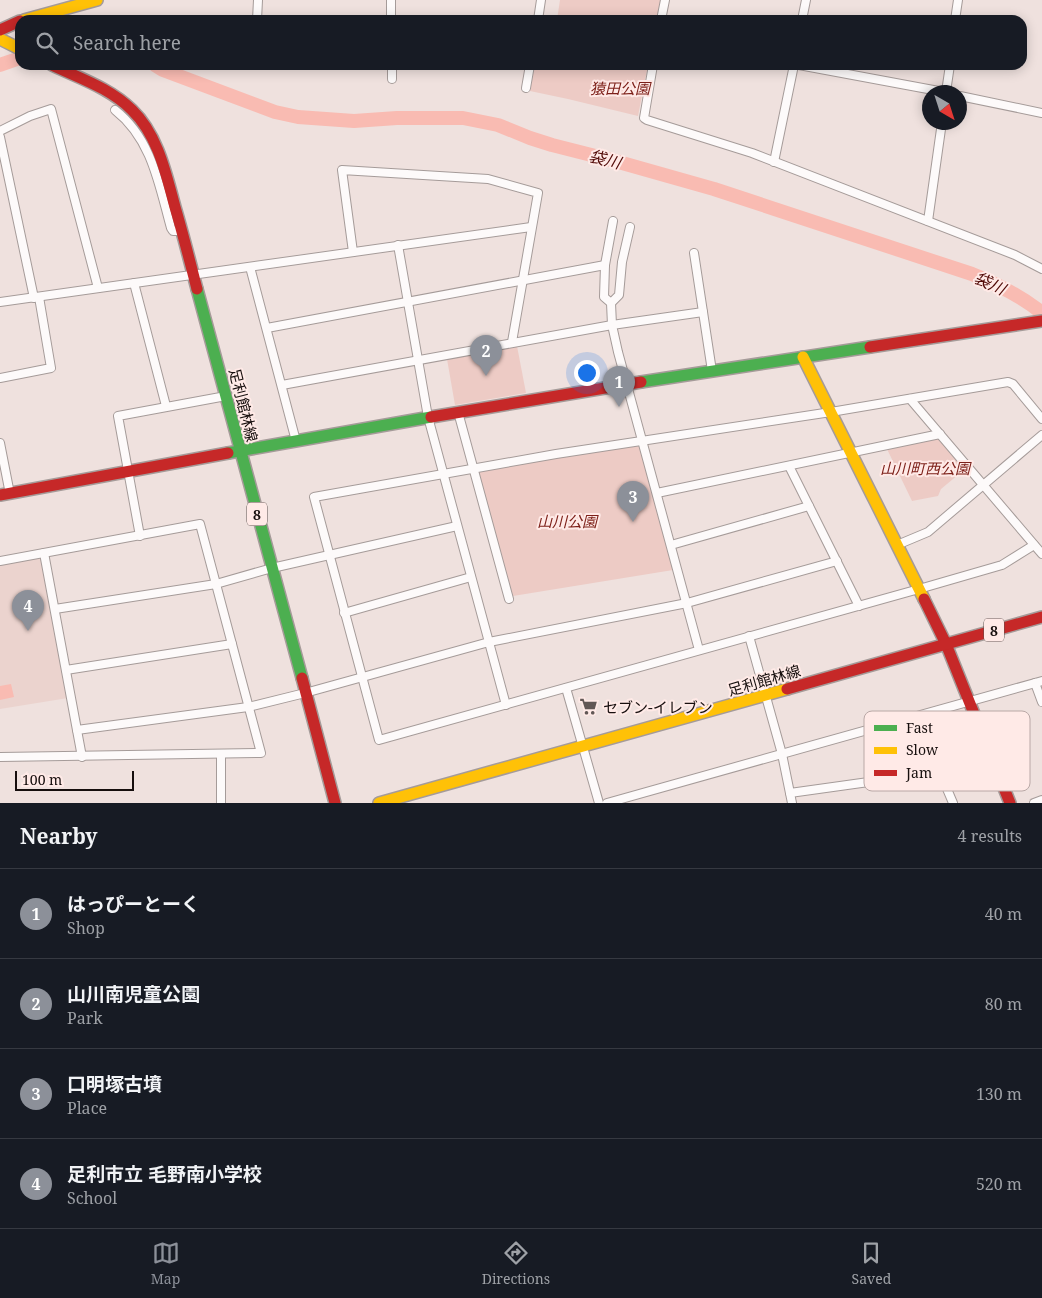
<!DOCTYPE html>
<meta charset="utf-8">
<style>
body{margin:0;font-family:"Noto Serif","Noto Sans JP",serif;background:#242831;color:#f1f3f6}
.compass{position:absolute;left:922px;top:85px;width:45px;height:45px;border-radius:50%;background:#171b24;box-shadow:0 2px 12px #0003;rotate:141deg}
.scale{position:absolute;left:15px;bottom:12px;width:119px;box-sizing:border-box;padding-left:5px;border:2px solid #160e0d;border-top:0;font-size:14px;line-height:18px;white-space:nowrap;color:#160e0d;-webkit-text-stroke:4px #ffeae7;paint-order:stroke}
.you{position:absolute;left:586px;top:372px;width:18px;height:18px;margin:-12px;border:4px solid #fff;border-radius:50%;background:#1a73e8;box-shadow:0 0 0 8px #1a73e833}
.badge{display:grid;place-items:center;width:32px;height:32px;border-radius:50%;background:#8c9099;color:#fff;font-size:16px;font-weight:700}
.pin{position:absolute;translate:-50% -41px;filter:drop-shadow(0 1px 2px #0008)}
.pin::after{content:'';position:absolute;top:26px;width:18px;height:15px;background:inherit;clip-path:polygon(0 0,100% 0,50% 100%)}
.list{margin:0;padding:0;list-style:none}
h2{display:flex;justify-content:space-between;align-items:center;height:65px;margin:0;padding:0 20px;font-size:21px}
h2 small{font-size:16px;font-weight:400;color:#9ea1a6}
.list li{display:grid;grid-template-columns:32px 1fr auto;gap:15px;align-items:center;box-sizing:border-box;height:90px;padding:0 20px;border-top:1px solid #363941}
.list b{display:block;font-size:19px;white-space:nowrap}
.list p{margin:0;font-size:16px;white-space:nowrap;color:#9ea1a6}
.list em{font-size:16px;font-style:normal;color:#9ea1a6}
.icon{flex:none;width:28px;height:28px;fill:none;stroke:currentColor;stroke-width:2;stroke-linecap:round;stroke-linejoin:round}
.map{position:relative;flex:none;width:1042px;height:803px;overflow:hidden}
.search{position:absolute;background:#171b24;box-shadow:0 2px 12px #0003;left:15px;right:15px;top:15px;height:55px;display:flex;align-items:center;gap:12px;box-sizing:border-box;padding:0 18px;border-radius:15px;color:#9ea1a6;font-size:19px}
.sheet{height:425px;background:#171b24}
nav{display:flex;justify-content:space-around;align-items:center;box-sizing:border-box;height:70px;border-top:1px solid #363941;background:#171b24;font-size:14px;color:#9ea1a6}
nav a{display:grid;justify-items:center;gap:2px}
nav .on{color:#8c9099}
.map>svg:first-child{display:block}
</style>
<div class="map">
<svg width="1042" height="803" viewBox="0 0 1042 803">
<rect width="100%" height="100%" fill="#efe1de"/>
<path fill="#ebd3ce" d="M39,558L44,561L68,698L0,709V565Z"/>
<g fill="#edcbc5">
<path d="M560,0H661L657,20H557Z"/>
<path d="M535,65H648L638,116L568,99L530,91Z"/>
<path d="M517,346L526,393L455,405L447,359Z"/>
<path d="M934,439L941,440L965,469L941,489L938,496L912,501L887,449Z"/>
<path d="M635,445L641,448L673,570L513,596L477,471Z"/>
</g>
<path fill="#f9bbb2" d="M11,684L14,697L0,700V686Z"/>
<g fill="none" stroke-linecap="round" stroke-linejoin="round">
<g stroke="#f9bbb2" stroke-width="14">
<path d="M0,65L20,58"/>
<path d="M155,65L163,70L275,112L298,117L354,121L397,118H463L498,125L530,138L552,145L615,161L714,189L972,274C997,284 1021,296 1042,313"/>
</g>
<defs>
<g id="street">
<path d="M391,0V20"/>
<path d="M257,20L258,0"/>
<path d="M538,20L541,0"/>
<path d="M661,20L665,0"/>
<path d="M802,20L806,0"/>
<path d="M955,20L958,0"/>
<path d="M392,65V79"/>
<path d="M653,65L644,118L647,120L752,153L1015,255L1042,269"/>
<path d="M799,65L944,92"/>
<path d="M526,88L530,65"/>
<path d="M946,92L950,65"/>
<path d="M960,96L1042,113"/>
<path d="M115,110C152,139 159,185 171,228L173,231H182"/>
<path d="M0,131L30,116L51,109L98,288"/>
<path d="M0,137L34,298"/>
<path d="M774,162L794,65"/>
<path d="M613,221L605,265L604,297L611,303L612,325L618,352L699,650"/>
<path d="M928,221L942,122"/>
<path d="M398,245L428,417L506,705"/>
<path d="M353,252L342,170L488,179L538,193L512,342"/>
<path d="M694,253L712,371"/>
<path d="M250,267L296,441"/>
<path d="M134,283L166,406"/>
<path d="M0,302L531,227"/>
<path d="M611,303L619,295L622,262L630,227"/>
<path d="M267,328L605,265"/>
<path d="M0,378L51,368L39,297"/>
<path d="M282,385L612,325L703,312"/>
<path d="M910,399L1042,554"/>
<path d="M458,412L509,599"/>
<path d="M0,443L10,494"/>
<path d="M789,466L859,606"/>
<path d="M657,493L940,434"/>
<path d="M140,536L118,416L226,396"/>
<path d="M671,545L809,506"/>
<path d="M897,545L928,532L1042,435"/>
<path d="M1034,545L1002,565L919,589L379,740L314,497L556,454L831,412L1008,382L1013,384L1042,419"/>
<path d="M44,553L82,757"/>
<path d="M0,561L200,524L261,753L0,757"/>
<path d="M55,609L216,584L272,568L457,526"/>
<path d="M344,613L471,577"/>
<path d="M749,636L782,754L792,803"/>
<path d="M66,670L232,644"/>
<path d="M1035,683L1042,702"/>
<path d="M566,688L599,803"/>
<path d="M916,716L953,803"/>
<path d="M77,730L248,707L305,693L489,642L687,603L837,561"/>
<path d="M790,793L940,772"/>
<path d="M221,803V754"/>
<path d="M607,803L1042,681"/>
<path d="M1034,803L1042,800"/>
</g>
<g id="fast">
<path d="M197,289L302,678"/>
<path d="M641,382L870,347"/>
<path d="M228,453L431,417"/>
</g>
<g id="slow">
<path d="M24,20L97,0"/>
<path d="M0,39L20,49"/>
<path d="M803,357L924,599"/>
<path d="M379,803L787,689"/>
</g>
<g id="jam">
<path d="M0,30L20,21"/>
<path d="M52,65C79,78 110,88 132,110C158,135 166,174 175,207C183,234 190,262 197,289"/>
<path d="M870,347L1042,321"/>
<path d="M431,417L641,382"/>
<path d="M0,495L228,453"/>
<path d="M924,599L946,644L1010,803"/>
<path d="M302,678L335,803"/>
<path d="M787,689L1042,617"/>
</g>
</defs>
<use href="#street" stroke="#a59b99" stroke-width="10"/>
<use href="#fast" stroke="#a59b99" stroke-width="14"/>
<use href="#slow" stroke="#a59b99" stroke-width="14"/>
<use href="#jam" stroke="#a59b99" stroke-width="14"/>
<use href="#street" stroke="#fdfafa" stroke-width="8"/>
<use href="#fast" stroke="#4caf50" stroke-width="11"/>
<use href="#slow" stroke="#ffc107" stroke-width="11"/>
<use href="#jam" stroke="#c62828" stroke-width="11"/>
</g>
<defs>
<symbol id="supermarket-bare" viewBox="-9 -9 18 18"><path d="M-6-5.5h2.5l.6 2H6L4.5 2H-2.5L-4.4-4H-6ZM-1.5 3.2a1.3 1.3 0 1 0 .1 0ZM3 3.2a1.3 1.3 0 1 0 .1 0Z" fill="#625856" stroke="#ffeae7" stroke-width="2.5" paint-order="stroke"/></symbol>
</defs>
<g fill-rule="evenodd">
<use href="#supermarket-bare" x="576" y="694" width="25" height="25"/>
</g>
<g text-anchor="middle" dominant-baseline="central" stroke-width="4" stroke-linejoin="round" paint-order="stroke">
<g fill="#ffeae7" stroke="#5c504e" stroke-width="1">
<rect x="247" y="502.5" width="20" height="23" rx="4"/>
<rect x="984" y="618.5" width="20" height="23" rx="4"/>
</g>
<g font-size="14" font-weight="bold" fill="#160e0d">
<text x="257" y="514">8</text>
<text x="994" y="630">8</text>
</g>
<g font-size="15" font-style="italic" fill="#7d2019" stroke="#ffeae7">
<text x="620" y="88">猿田公園</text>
<text x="925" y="468">山川町西公園</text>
<text x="567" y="521">山川公園</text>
</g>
<g font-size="15" fill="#160e0d" stroke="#ffeae7">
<text transform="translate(244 405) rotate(76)">足利館林線</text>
<text transform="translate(764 680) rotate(-16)">足利館林線</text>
</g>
<g font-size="15" fill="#160e0d" stroke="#ffeae7" text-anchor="start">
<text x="603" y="707">セブン-イレブン</text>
</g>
<g font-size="16" font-style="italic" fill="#510906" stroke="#ffeae7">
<text transform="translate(605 159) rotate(15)">袋川</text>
<text transform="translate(990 283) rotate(25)">袋川</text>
</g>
</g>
<rect x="864" y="711" width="166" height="80" rx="8" fill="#ffeae7" stroke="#b9a8a6" stroke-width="1"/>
<rect x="874" y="725" width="23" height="6" fill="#4caf50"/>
<rect x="874" y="747" width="23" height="7" fill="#ffc107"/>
<rect x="874" y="770" width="23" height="6" fill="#c62828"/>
<g font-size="14" fill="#160e0d">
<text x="906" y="733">Fast</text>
<text x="906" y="755">Slow</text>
<text x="906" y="778">Jam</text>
</g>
</svg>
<svg class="compass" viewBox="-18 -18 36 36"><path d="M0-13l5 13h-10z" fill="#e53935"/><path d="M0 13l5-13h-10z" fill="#9ea1a6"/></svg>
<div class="scale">100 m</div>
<div class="you"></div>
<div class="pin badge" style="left:619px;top:407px">1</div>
<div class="pin badge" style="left:486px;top:376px">2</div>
<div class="pin badge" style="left:633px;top:522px">3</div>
<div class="pin badge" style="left:28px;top:631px">4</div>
<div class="search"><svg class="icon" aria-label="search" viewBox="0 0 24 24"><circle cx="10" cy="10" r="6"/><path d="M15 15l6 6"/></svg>Search here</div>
</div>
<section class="sheet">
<h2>Nearby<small>4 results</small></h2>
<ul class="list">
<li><span class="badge">1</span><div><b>はっぴーとーく</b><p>Shop</p></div><em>40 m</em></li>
<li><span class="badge">2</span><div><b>山川南児童公園</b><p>Park</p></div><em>80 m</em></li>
<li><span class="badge">3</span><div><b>口明塚古墳</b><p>Place</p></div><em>130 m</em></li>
<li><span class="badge">4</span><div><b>足利市立 毛野南小学校</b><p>School</p></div><em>520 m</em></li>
</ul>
</section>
<nav>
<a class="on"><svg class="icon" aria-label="map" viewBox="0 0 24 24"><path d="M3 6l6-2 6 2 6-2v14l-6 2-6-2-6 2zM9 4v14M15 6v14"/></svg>Map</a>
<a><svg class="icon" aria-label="directions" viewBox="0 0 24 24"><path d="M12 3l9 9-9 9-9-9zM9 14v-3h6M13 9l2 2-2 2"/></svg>Directions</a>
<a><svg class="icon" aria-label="saved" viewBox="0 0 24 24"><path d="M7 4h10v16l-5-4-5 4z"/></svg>Saved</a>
</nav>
